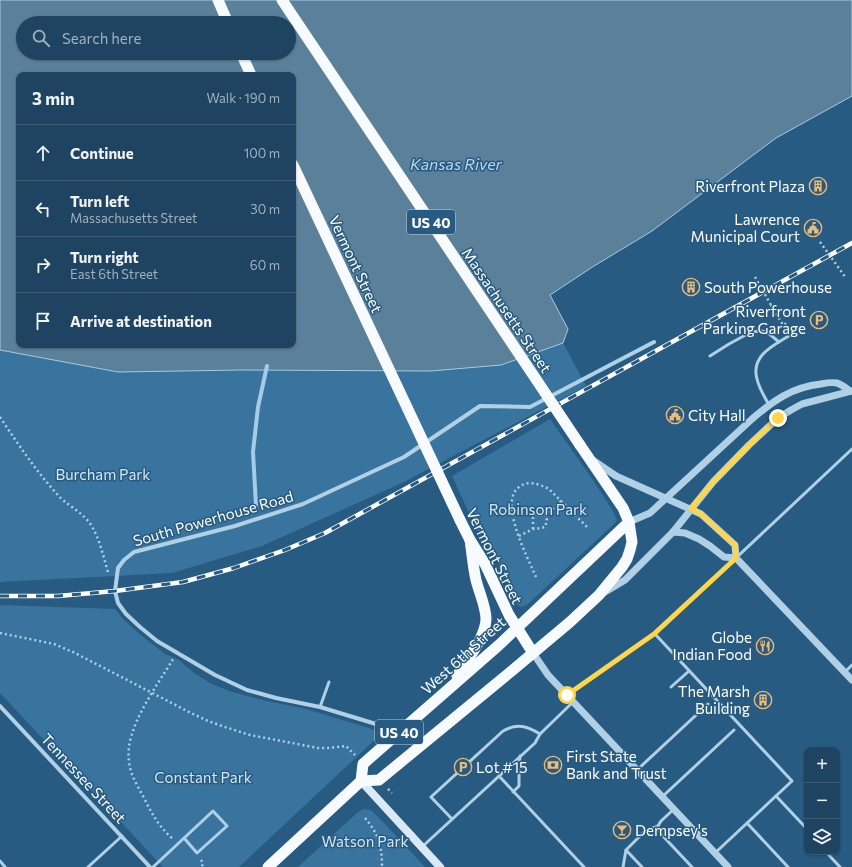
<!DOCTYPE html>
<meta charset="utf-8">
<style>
body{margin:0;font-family:Commissioner,sans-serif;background:#2b4e6a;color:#f1f3f6}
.controls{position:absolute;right:12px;bottom:12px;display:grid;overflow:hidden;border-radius:8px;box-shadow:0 1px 3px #0004}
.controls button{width:36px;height:36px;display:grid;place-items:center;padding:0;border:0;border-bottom:1px solid #3c5c76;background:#1e4461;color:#f1f3f6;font:20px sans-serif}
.stop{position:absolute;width:12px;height:12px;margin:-9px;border:3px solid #ffd54a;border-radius:50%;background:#fff}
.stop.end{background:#ffd54a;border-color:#fff;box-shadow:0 1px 4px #0008}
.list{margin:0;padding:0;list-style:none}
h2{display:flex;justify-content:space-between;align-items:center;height:52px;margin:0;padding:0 16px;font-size:17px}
h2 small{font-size:13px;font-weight:400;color:#a1b0bd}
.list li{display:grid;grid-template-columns:26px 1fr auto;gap:12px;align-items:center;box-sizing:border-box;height:56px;padding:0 16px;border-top:1px solid #3c5c76}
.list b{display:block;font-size:15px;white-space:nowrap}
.list p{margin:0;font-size:13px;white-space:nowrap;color:#a1b0bd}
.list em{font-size:13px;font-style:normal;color:#a1b0bd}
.icon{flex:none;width:22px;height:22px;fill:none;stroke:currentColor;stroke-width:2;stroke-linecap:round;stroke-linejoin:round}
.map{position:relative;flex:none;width:852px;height:867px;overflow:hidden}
.search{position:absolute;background:#1e4461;box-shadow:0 1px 3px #0004;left:16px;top:16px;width:280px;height:44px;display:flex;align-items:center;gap:10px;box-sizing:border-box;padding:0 14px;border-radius:22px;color:#a1b0bd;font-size:15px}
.panel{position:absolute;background:#1e4461;box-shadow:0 1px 3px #0004;left:16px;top:72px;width:280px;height:276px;border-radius:8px}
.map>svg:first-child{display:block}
</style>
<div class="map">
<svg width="852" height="867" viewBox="0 0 852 867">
<rect width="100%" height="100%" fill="#285b81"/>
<g fill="#38749d">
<path d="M563,343L586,386L404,482L262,546L172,573L0,582V350L118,372L242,370L431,371L501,365Z"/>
<path d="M550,419L593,480L613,511L617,520L615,523L527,605L521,607L517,604L497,561L476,528L452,476Z"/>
<path d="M0,605L115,609L124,620L137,632L165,654L179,660L194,673L210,683L229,691L262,700L306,709L369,728L381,734L239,867H163L0,693Z"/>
<path d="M364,809L371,810L382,821L425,867H298L358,812Z"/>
</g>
<path fill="#5b8099" stroke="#a4cce7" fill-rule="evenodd" d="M0,0H852V96L776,138L652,231L594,266L550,295L568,329L563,343L501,365L431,371L242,370L118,372L0,350ZM23,23H289V53H23ZM19,75H293V345H19Z"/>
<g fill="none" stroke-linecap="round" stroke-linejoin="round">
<path stroke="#a4cce7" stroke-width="4" d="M256,506L253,452L258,407L267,366"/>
<g stroke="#b0d0e6" stroke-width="2.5" stroke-dasharray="2 3" stroke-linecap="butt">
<path d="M771,305L783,325L787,323"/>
<path d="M0,417C18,444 36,471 57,494C67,506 83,512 91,525C100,539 103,556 108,572"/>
<path d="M545,516L561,501"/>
<path d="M533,529V518L536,514L545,516"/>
<path d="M519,536L533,529L541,528L545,527L547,520L545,516"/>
<path d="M536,577C528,558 498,502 519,487C528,480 539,484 549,489L588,528"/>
<path d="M0,633L54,644L73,652L191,713L208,721L225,727L250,735L318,748H328L346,746L355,755"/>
<path d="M388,789L392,793"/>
<path d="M365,818C379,834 382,847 382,867"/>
<path d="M172,838C158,826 151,812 143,796C137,785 130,774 129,761C124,729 157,686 173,659"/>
<path d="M201,860L203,863L202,867"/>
</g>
<g stroke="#b0d0e6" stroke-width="3">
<path d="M710,356L729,344L751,332L761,331L767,332L779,342"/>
<path d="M769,405C764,396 759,388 757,379C750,355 776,344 792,334"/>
<path d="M655,634L792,781L715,853"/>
<path d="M845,672L852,665"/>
<path d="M671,687L689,671"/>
<path d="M567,695L655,634L852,449"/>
<path d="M320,707L329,682"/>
<path d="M637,770L708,704"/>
<path d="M499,776L584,867"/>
<path d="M513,792L519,786V768L520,756"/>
<path d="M776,796L807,829"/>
<path d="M662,797L734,730"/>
<path d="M674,809L661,821L658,826L661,834L692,867"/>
<path d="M452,819L431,797L503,731C517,723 527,726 540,734"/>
<path d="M747,823L788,867"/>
<path d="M423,846L535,743L540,734L573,702"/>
<path d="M626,850L642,867"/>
<path d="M826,852L840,867"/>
<path d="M0,861L5,867"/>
<path d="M88,867L122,836"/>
<path d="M153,867L213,811L227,826L197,853L184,838"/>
<path d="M623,867L626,850L644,832L658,826"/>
</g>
<g stroke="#b0d0e6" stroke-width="4">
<path d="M0,706L150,867"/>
<path d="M399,731L320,707L276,698L247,690L215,675L157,641L140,627L126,614L118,603L115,591L118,568L124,560L134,552L235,526L303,504L404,457L480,406L530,407L654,342"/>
</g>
<g stroke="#b0d0e6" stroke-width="7">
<path d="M594,461L616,476L701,514L735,545L736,558"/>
<path d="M629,522L650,513L752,419C773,401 792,387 821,384C826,383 832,382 837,383C841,384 846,388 850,391"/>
<path d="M673,532L685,533L699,539L710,546L724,557L736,558L852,680"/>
<path d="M605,592L625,580L673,532L713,482L749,445L778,418L791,410L802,404L852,391"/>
<path d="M533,653L548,675L728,867"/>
</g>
<path stroke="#d9eaf6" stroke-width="8" d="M361,781L440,867"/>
<g stroke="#f8fbfe" stroke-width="11">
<path d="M218,0L228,23"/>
<path d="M241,53L251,75"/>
<path d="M460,520L470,540L485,564L509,615L533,653"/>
<path d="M457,676C466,662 486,636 486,619C486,607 479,592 476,580C473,567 472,553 470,540"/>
<path d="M361,781L363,764L499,645L629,522"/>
<path d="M268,867L361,781L379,780L514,669L570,622L599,595L622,567L627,559L630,550L632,542L629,522L623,508L580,445"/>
</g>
<defs>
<path id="rail" d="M0,596H58L115,591L183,582L234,568L285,550L325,533L852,243"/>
</defs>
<use href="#rail" stroke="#fff" stroke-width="4.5"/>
<use href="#rail" stroke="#285b81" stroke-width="3" stroke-dasharray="9" stroke-linecap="butt"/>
<g stroke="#b0d0e6" stroke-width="2.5" stroke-dasharray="2 3" stroke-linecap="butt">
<path d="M820,242L846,278"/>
<path d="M755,277L771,305"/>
</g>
<g stroke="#f8fbfe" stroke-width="11">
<path d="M282,0L580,445"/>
<path d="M293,165L460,520"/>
</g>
</g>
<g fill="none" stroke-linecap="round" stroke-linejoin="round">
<path stroke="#ffd54a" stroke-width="5" d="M567,695L654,634L736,558L735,545L701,514L691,508L713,482L749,445L778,418"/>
</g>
<defs>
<symbol id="building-ring" viewBox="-11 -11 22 22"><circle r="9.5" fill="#285b81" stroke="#eebb76" stroke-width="1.5"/><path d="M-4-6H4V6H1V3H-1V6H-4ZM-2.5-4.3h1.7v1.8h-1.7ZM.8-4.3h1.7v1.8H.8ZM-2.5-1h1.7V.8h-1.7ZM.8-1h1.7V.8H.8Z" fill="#eebb76"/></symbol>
<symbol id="civic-ring" viewBox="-11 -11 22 22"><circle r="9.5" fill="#285b81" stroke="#eebb76" stroke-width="1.5"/><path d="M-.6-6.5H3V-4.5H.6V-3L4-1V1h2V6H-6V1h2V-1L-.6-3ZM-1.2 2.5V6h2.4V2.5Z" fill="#eebb76"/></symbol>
<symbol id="parking-ring" viewBox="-11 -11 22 22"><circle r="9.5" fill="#285b81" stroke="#eebb76" stroke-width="1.5"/><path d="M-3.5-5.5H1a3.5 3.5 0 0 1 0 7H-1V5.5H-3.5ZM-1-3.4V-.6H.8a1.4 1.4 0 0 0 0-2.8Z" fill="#eebb76"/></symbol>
<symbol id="restaurant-ring" viewBox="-11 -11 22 22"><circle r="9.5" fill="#285b81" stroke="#eebb76" stroke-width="1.5"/><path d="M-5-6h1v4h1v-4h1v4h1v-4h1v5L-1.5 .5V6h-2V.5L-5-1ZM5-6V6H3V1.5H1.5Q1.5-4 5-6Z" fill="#eebb76"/></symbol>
<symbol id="bank-ring" viewBox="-11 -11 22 22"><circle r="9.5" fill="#285b81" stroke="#eebb76" stroke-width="1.5"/><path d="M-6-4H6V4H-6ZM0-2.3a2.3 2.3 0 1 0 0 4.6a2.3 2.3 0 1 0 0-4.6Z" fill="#eebb76"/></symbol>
<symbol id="bar-ring" viewBox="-11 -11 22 22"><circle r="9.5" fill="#285b81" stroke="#eebb76" stroke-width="1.5"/><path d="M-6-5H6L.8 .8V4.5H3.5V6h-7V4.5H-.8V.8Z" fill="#eebb76"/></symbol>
</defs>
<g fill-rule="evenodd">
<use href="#building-ring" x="808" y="176" width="20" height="20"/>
<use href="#civic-ring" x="803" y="218" width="20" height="20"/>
<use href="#building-ring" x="681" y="277" width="20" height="20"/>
<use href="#parking-ring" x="809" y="310" width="20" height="20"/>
<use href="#civic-ring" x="665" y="405" width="20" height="20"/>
<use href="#restaurant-ring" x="755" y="636" width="20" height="20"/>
<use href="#building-ring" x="753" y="690" width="20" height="20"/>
<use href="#bank-ring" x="543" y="755" width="20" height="20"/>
<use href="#parking-ring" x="453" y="757" width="20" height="20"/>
<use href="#bar-ring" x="612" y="820" width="20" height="20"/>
</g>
<g text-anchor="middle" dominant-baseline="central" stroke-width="3" stroke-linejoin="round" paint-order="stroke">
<g fill="#285b81" stroke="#beced9" stroke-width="1">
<rect x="407" y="210" width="48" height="24" rx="3"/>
<rect x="375" y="720" width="48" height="24" rx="3"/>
</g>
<g font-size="14" font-weight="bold" fill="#fff">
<text x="431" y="222">US 40</text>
<text x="399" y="732">US 40</text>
</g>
<g font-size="15" fill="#fff" stroke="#285b81" text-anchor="end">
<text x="805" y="186">Riverfront Plaza</text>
<text x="800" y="219">Lawrence<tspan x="800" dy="17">Municipal Court</tspan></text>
<text x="704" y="287" text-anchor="start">South Powerhouse</text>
<text x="806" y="311">Riverfront<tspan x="806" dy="17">Parking Garage</tspan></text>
<text x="688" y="415" text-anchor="start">City Hall</text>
<text x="752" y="637">Globe<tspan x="752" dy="17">Indian Food</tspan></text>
<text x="750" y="691">The Marsh<tspan x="750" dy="17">Building</tspan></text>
<text x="566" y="756" text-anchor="start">First State<tspan x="566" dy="17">Bank and Trust</tspan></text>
<text x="476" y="767" text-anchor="start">Lot #15</text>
<text x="635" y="830" text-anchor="start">Dempsey's</text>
</g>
<g font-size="15" fill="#fff" stroke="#285b81">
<text transform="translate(356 264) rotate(65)">Vermont Street</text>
<text transform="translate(507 310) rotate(56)">Massachusetts Street</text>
<text transform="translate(213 518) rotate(-16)">South Powerhouse Road</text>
<text transform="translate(495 556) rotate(63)">Vermont Street</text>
<text transform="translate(463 655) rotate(-42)">West 6th Street</text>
<text transform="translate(84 778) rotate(47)">Tennessee Street</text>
</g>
<g font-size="15" fill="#d3e7f5" stroke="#285b81">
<text x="103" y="474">Burcham Park</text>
<text x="538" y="509">Robinson Park</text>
<text x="203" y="777">Constant Park</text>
<text x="365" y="841">Watson Park</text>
</g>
<g font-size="16" font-style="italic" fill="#bbd9ee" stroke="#285b81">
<text x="456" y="163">Kansas River</text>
</g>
</g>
</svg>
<div class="controls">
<button>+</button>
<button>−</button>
<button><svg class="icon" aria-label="layers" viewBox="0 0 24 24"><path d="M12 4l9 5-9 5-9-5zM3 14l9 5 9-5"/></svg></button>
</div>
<div class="stop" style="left:567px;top:695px"></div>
<div class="stop end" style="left:778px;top:418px"></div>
<div class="search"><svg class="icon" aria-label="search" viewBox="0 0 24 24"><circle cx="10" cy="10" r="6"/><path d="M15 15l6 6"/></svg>Search here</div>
<section class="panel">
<h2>3 min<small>Walk · 190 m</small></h2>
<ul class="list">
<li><svg class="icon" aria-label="ahead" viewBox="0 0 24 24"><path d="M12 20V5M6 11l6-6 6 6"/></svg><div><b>Continue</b></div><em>100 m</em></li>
<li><svg class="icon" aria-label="left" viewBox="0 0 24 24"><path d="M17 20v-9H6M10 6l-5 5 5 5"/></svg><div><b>Turn left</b><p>Massachusetts Street</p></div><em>30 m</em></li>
<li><svg class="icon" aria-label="right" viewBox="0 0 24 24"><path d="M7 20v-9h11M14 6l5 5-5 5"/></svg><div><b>Turn right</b><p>East 6th Street</p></div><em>60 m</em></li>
<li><svg class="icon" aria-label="arrive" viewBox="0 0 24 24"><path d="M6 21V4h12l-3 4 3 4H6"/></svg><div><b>Arrive at destination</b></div></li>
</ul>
</section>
</div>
